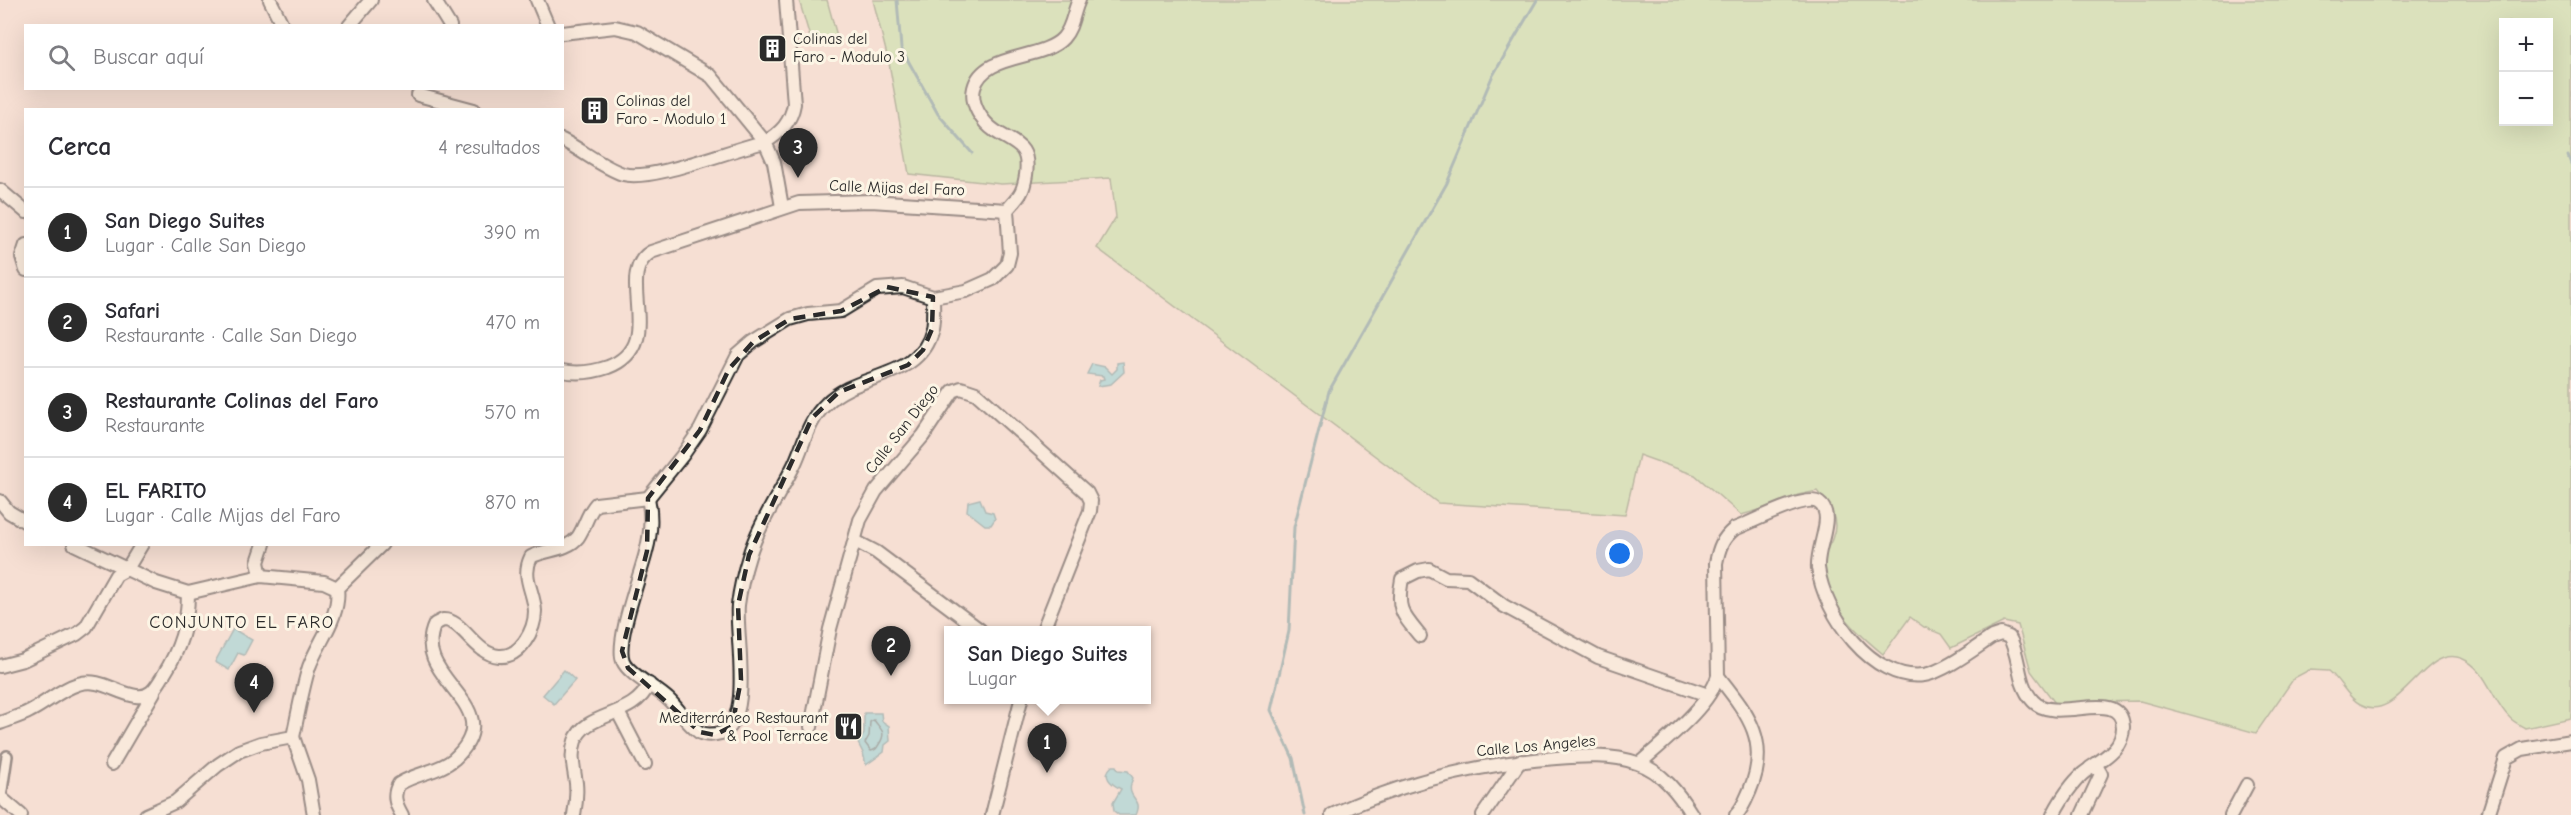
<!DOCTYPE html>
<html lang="es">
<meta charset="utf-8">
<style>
body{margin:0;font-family:"Comic Neue",sans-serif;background:#f2f2f3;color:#2b2b33}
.controls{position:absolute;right:18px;top:18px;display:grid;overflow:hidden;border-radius:0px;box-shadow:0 6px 24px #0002}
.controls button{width:54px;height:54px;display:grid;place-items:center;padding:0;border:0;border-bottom:2px solid #e1e1e2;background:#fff;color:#2b2b33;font:30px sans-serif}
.you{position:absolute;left:1620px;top:554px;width:21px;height:21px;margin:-15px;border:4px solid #fff;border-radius:50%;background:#1a73e8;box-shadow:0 0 0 9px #1a73e833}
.badge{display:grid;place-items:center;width:39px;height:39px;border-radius:50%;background:#2b2b2b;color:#fff;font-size:20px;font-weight:700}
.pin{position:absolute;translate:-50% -50px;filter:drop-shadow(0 2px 3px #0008)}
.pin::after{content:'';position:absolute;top:32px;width:21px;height:18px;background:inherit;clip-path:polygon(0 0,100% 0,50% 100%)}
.popup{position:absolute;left:944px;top:626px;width:207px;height:78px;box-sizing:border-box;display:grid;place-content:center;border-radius:0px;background:#fff;filter:drop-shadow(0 2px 4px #0005);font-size:20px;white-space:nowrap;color:#7c7c81}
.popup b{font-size:22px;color:#2b2b33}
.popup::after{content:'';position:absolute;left:50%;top:100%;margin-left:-12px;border:12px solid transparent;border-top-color:#fff}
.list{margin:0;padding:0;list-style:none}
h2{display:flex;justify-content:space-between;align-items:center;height:78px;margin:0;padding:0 24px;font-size:26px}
h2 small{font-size:20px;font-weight:400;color:#7c7c81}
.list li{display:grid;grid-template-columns:39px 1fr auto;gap:18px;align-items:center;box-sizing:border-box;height:90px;padding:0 24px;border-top:2px solid #e1e1e2}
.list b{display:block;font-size:22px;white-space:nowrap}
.list p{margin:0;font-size:20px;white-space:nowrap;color:#7c7c81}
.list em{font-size:20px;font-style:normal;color:#7c7c81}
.icon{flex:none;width:33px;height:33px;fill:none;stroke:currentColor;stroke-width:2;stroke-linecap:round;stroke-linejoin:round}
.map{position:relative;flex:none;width:2571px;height:815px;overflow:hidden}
.search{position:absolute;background:#fff;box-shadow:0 6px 24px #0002;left:24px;top:24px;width:540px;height:66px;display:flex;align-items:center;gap:15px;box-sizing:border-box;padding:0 21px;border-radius:0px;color:#7c7c81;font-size:22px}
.panel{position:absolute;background:#fff;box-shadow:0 6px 24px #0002;left:24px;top:108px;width:540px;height:438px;border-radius:0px}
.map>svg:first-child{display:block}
</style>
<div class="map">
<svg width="2571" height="815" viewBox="0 0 2571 815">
<rect width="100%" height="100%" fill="#f6dfd3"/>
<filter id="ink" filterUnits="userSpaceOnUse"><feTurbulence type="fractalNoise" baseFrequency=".0167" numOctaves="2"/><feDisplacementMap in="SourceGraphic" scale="12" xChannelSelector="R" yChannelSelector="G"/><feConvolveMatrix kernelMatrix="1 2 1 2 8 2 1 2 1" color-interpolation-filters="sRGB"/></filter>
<g filter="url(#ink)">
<g fill="#bbe5a1" stroke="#738866" stroke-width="1.5" fill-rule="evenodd">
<path d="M799,0H827L837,36L812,44Z"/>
<path d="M873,0H2571V718L2525,728C2520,725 2514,722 2510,718C2491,700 2488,669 2461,658C2423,644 2399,726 2360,704C2347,697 2340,680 2329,671L2309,670L2294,678L2256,733L2140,701L2055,703L2031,671L2018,625L2004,622L1951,648L1941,634L1924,627L1910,617L1883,654C1851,628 1820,599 1826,553C1827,547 1832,542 1833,536C1840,518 1828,505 1817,491L1798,495L1774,506L1741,515L1695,475L1639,455L1625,515L1438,503L1097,248L1116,217L1111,178L1001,184L909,174L889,63ZM2504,22H2548V122H2504Z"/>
</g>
<g fill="#81d2d9" stroke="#5f8f93" stroke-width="1.5">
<path d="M1123,362L1124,372L1111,384L1098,386L1100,380L1104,379L1103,376L1087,374L1092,364L1105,367L1112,374L1117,369V363Z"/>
<path d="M980,499L985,511L993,513L995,519L991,525H985L967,511L968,502Z"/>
<path d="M233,629L252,640L244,655L238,653L229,670L215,662Z"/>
<path d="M564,670L575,680L554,704L543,695Z"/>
<path d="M864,713H881L882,721L889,726L890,741L885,745L884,752L866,765L863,753L858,743L864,734Z"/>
<path d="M1112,766H1116L1118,770L1128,771L1133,778C1123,801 1145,796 1136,815H1119L1114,811L1113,803L1121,789C1111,784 1101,776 1112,766Z"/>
</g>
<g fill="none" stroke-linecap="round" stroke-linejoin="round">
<path stroke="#4d6e71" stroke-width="1.5" d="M874,720C880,729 886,731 881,741C877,747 878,749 871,751L865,743L869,736L870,722Z"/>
<g stroke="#5f8f93" stroke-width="3">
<path d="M897,0L901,48L938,114L972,153"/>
<path d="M2568,156L2571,164"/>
<path d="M1305,815L1293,758L1271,710L1289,631L1294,527L1329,391L1447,183L1492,77L1537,0"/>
</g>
<defs>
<path id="pedestrian" d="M1,797L7,756"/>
<g id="minor">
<path d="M270,0L283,26"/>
<path d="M434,0L450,26"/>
<path d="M537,0L548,26"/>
<path d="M349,26L371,0"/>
<path d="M562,33L615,27L637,32L711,76L765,142C731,149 652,182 623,174C602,167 582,150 562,140"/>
<path d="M418,95L474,110"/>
<path d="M0,190L26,212"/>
<path d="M782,207L774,162L765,142C781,133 791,122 794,104L786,0"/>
<path d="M1007,210C1019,196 1023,194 1026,175C1030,145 1016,145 995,131C982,122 970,104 974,88C983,52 1042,61 1063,38C1073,27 1073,12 1079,0"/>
<path d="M26,245L22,257L26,270"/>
<path d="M562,371C578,374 594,372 608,367C668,344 612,275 651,252L799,203L871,201L1007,210"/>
<path d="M648,498C652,516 651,534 646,552C641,574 615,641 623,661C629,675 657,688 668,699C679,709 686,723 699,732C706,736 713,735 721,733C754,722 735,633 738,605C740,589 744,572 749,556C759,523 780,494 795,463C805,441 808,421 826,404C857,371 919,382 932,329C934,319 933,307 933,297"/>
<path d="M648,498L682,456L700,430L738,355L753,342L790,319L808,314L841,311L877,289L903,287L933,297L966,291L993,279L1007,265L1010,253L1007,210"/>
<path d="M0,501L9,512L26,522"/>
<path d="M855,541L876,552L980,630"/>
<path d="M74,544L156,583L188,593L261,576L324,582L337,588"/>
<path d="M261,576L258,562L264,544"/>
<path d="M1420,636C1402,614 1396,609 1402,579L1418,571L1429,569L1446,578L1468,579L1504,606L1598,657L1708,695"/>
<path d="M0,666L23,660L77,634L86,627L116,575L127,569L142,544"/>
<path d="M1718,676C1747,713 1771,741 1750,790C1746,799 1743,808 1736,815"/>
<path d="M618,712L645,764"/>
<path d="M0,723C10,719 21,716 30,711C46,703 61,689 78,684C99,677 116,693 136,696C151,698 156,687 163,676C180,649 188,624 188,593"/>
<path d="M811,727L830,629L860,520L876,491L923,436L953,391L961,388L976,393L1087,493L1091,501L1090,511L1043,630"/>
<path d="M293,737L308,780L314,815"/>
<path d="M1640,763C1664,741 1709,707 1718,676L1716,563C1719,548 1722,539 1734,529C1751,523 1806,493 1819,503C1836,515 1816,547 1818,568C1824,614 1872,682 1924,675C1944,672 1975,648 1992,637L2001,634L2009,637C2021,656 2016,683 2033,701C2056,726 2121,685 2123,727C2123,748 2104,758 2090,768"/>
<path d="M112,764L154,692"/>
<path d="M0,797L21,815"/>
<path d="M146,815L175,802L218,765L239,751L261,743L293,737C298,714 302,690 309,667C318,642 341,616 337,588L382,544"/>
<path d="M402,815C396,805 392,795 399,784C416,773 439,772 454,759C513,705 408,680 435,624L443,620C463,619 474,654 499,656C520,658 535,630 535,611C534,591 521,577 531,557C545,549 567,551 578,537C585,527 587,514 596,504L648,498"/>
<path d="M574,815C576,804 577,793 576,783C574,768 570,756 575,741C585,711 634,719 649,684"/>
<path d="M992,815L1021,700"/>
<path d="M1332,815C1404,781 1477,764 1556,758C1582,756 1612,754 1637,763C1662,771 1679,794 1692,815"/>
<path d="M1483,815L1520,761"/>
<path d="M2053,815C2060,801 2081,767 2097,767L2101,774L2082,815"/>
<path d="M2231,815L2247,785"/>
<path d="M2488,815L2506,758L2522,749L2571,741"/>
</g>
</defs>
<use href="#pedestrian" stroke="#2b2b2b" stroke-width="14"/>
<use href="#minor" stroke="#2b2b2b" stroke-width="16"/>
<use href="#pedestrian" stroke="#fcf5e5" stroke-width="9"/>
<use href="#minor" stroke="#fcf5e5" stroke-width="12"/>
</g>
</g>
<path d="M0 0H2571V815H0ZM887,287L933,297L932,329L923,350L908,365L839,392L812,418L749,555L738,605L741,680L732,726L715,735L700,732L628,668L622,651L647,551L648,498L700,430L729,369L753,342L790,319L841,311Z" fill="#f6dfd3" fill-opacity=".55" fill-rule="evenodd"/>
<path fill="none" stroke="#2b2b2b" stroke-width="4.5" stroke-dasharray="12 8" stroke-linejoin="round" d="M887,287L933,297L932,329L923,350L908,365L839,392L812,418L749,555L738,605L741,680L732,726L715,735L700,732L628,668L622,651L647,551L648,498L700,430L729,369L753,342L790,319L841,311Z"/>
<defs>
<symbol id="building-square" viewBox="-11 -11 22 22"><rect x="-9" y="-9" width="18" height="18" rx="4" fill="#2b2b2b" stroke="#fcf5e5"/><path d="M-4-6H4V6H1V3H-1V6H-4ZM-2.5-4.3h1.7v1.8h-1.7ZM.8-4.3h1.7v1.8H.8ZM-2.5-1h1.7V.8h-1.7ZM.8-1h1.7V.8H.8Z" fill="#fff"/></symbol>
<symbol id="restaurant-square" viewBox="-11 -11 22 22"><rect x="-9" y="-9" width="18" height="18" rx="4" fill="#2b2b2b" stroke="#fcf5e5"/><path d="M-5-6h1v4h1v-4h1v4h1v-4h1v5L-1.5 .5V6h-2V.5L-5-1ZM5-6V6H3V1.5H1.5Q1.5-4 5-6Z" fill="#fff"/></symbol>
</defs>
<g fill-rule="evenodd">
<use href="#building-square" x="756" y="32" width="33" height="33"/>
<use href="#building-square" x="578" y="94" width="33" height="33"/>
<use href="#restaurant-square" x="832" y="710" width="33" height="33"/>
</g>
<g text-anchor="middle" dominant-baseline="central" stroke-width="6" stroke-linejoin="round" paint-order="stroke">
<g font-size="16" fill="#2b2b2b" stroke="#fcf5e5" text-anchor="start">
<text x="793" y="39">Colinas del<tspan x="793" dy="18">Faro - Modulo 3</tspan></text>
<text x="616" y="101">Colinas del<tspan x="616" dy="18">Faro - Modulo 1</tspan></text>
<text x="828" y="718" text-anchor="end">Mediterráneo Restaurant<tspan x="828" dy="18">&amp; Pool Terrace</tspan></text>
</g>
<g font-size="16" fill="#2b2b2b" stroke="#fcf5e5">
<text transform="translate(897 188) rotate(2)">Calle Mijas del Faro</text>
<text transform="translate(902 429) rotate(-52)">Calle San Diego</text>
<text transform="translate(1536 746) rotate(-5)">Calle Los Angeles</text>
</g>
<g font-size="18" letter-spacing="1.5" fill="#2b2b2b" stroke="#fcf5e5">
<text x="242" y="622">CONJUNTO EL FARO</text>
</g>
</g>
</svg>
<div class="controls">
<button>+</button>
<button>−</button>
</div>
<div class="you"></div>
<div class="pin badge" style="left:1047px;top:773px">1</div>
<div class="popup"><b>San Diego Suites</b>Lugar</div>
<div class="pin badge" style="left:891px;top:676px">2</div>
<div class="pin badge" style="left:798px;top:178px">3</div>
<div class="pin badge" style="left:254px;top:713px">4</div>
<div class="search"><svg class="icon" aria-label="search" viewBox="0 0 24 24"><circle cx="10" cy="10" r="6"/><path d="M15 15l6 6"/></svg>Buscar aquí</div>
<section class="panel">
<h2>Cerca<small>4 resultados</small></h2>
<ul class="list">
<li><span class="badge">1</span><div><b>San Diego Suites</b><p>Lugar · Calle San Diego</p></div><em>390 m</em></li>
<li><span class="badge">2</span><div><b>Safari</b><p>Restaurante · Calle San Diego</p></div><em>470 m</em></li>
<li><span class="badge">3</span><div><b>Restaurante Colinas del Faro</b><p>Restaurante</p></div><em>570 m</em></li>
<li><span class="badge">4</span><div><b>EL FARITO</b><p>Lugar · Calle Mijas del Faro</p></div><em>870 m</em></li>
</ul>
</section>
</div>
